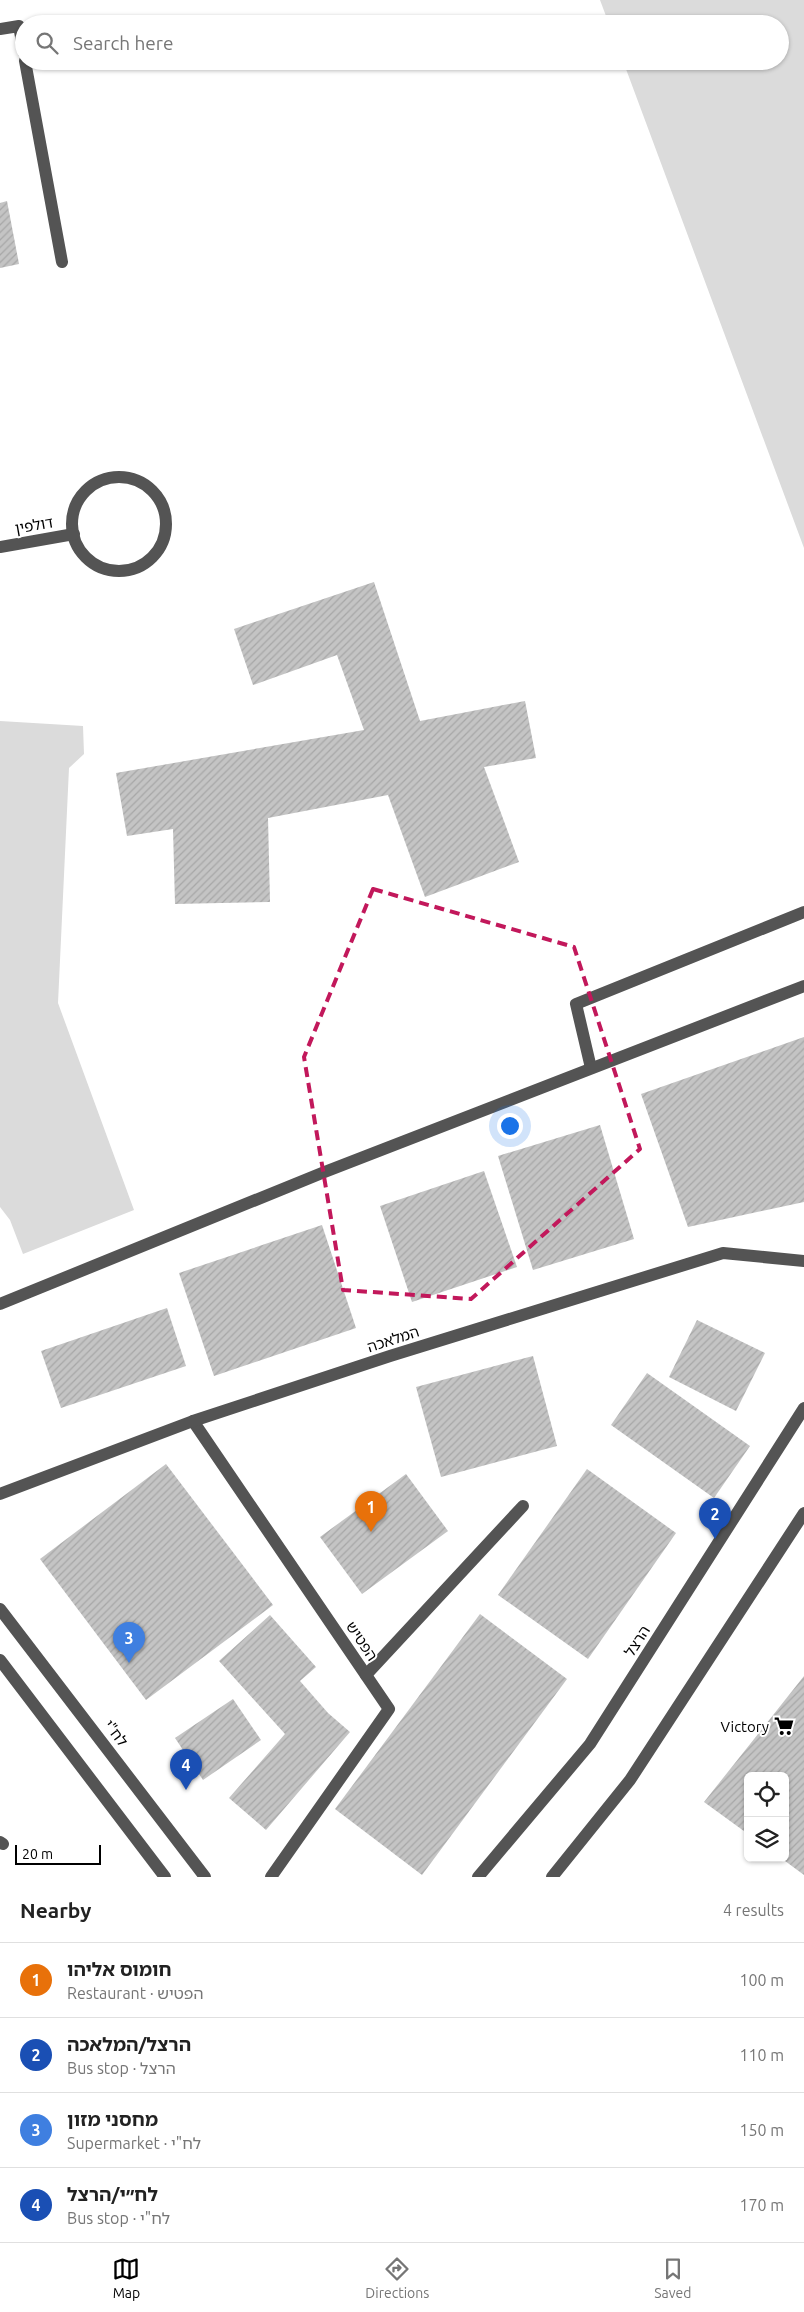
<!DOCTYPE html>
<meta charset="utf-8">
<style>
body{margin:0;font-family:Ubuntu,"Noto Sans Hebrew",sans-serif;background:#f6f6f6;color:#222}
.controls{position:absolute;right:15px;bottom:15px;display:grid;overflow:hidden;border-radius:8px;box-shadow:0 1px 4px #0004}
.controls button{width:45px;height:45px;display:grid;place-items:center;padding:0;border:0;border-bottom:1px solid #e0e0e0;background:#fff;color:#222;font:25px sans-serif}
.scale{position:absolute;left:15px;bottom:12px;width:86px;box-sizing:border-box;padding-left:5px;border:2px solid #000;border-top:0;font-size:14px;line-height:18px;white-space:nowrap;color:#000;-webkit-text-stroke:4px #fff;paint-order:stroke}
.you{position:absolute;left:509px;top:1125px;width:18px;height:18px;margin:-12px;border:4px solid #fff;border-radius:50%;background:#1a73e8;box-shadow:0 0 0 8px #1a73e833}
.badge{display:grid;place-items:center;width:32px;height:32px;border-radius:50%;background:#000;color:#fff;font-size:16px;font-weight:700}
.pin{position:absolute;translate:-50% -41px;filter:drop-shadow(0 1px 2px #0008)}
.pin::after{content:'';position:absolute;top:26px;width:18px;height:15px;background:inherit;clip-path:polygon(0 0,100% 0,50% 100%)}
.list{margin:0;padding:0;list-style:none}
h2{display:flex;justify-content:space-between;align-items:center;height:65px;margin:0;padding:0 20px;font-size:21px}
h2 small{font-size:16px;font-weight:400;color:#767676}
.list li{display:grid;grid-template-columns:32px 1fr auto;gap:15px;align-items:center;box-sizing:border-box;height:75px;padding:0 20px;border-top:1px solid #e0e0e0}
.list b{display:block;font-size:19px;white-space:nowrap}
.list p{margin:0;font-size:16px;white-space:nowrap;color:#767676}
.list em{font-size:16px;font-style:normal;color:#767676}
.icon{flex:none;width:28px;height:28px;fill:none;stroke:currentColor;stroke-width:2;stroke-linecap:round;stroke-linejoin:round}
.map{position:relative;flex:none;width:804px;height:1877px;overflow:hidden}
.search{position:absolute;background:#fff;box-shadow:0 1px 4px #0004;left:15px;right:15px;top:15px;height:55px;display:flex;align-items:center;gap:12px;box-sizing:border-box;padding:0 18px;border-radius:28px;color:#767676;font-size:19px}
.sheet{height:365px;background:#fff}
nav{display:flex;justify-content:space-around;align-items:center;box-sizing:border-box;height:70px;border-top:1px solid #e0e0e0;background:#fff;font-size:14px;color:#767676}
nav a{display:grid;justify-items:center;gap:2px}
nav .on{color:#000}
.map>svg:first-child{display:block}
</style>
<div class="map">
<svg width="804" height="1877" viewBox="0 0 804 1877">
<defs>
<pattern id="building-hatch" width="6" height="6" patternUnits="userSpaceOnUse" patternTransform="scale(1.25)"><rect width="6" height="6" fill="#c4c4c4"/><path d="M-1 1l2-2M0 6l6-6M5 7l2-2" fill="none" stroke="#a7a7a7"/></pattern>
</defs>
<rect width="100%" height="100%" fill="#fff"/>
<g fill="#dbdbdb">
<path d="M600,0H804V548L623,61H780V24H609Z"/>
<path d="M0,721L83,726L84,754L69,768L58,1003L134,1210L23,1254L10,1220L0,1207Z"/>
</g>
<g fill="url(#building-hatch)">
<path d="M7,201L19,264L0,268V203Z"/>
<path d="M374,582L420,721L525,701L536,758L484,767L519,862L425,897L388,795L268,818L270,902L175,904L173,829L127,836L116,773L364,730L337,655L253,685L234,629Z"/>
<path d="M804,1037V1202L688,1227L641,1094Z"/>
<path d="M600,1125L634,1239L533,1270L498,1156Z"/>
<path d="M484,1171L517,1267L412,1302L380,1206Z"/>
<path d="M322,1225L356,1328L214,1376L179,1273Z"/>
<path d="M167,1308L186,1366L61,1408L41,1351Z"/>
<path d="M697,1320L765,1353L736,1411L669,1377Z"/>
<path d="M533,1356L557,1446L441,1477L416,1387Z"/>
<path d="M647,1373L750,1446L714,1498L611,1425Z"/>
<path d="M166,1464L273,1605L146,1700L40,1559Z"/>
<path d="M587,1469L676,1533L588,1659L498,1595Z"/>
<path d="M406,1474L448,1531L362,1594L320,1537Z"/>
<path d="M480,1614L567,1679L422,1875L335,1809Z"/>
<path d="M270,1615L316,1667L300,1681L328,1713L350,1732L266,1830L229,1798L285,1734L219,1661Z"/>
<path d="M804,1676V1875L781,1858H785V1776H748V1834L704,1802Z"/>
<path d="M233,1699L261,1740L203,1780L175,1738Z"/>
</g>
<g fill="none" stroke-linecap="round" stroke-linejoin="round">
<g stroke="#545454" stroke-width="12">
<path d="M0,29L19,26L24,53"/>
<path d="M25,61L62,262"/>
<circle cx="119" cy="524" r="47"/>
<path d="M0,547L74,534"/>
<path d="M591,1068L576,1004L804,912"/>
<path d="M0,1304L322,1173L804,986"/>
<path d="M193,1421L389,1709L271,1877"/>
<path d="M0,1494L193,1421L390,1356L723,1253L804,1261"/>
<path d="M0,1609L205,1877"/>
<path d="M0,1660L165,1877"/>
<path d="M366,1675L523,1506"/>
<path d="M0,1842L3,1844"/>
<path d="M478,1877L590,1744L804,1408"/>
<path d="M552,1877L630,1780L804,1513"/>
</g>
</g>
<path fill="none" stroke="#c2185b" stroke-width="4" stroke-dasharray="10 6" stroke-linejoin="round" d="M373,889L574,947L640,1149L471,1299L343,1290L304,1057Z"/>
<defs>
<symbol id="supermarket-bare" viewBox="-9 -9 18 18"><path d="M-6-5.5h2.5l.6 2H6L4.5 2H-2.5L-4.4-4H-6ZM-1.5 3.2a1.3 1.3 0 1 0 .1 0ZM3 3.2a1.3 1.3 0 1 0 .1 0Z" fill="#000" stroke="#fff" stroke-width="2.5" paint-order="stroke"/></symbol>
</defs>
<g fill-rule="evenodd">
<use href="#supermarket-bare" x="770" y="1712" width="28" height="28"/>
</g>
<g text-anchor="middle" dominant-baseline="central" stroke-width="4" stroke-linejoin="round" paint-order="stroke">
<g font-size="15" fill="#000" stroke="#fff">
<text transform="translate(34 525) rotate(-10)">דולפין</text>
<text transform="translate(393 1339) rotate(-18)">המלאכה</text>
<text transform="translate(362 1641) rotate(56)">הפטיש</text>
<text transform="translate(637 1641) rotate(-57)">הרצל</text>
<text transform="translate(116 1733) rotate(53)">לח"י</text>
</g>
<g font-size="15" fill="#000" stroke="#fff" text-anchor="end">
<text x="769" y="1726">Victory</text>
</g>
</g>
</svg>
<div class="controls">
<button><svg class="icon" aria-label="locate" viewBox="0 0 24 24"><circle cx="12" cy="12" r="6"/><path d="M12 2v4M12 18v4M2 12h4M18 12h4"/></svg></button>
<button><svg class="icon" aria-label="layers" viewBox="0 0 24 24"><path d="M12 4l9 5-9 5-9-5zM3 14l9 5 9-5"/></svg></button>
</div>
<div class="scale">20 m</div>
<div class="you"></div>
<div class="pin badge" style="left:371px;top:1532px;background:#e8710a">1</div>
<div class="pin badge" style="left:715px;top:1539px;background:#1a4fb4">2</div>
<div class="pin badge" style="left:129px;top:1663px;background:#3f7fe0">3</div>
<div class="pin badge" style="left:186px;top:1790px;background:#1a4fb4">4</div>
<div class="search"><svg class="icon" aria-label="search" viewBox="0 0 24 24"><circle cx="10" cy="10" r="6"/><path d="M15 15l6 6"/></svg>Search here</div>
</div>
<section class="sheet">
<h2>Nearby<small>4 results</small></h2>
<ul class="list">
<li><span class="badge" style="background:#e8710a">1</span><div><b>חומוס אליהו</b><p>Restaurant · הפטיש</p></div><em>100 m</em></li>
<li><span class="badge" style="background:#1a4fb4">2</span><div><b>הרצל/המלאכה</b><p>Bus stop · הרצל</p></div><em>110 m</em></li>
<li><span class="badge" style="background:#3f7fe0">3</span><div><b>מחסני מזון</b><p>Supermarket · לח&quot;י</p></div><em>150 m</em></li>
<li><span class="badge" style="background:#1a4fb4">4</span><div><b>לח״י/הרצל</b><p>Bus stop · לח&quot;י</p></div><em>170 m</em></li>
</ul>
</section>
<nav>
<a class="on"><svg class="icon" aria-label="map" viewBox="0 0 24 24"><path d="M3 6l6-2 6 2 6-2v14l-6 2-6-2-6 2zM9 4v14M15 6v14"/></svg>Map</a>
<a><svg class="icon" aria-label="directions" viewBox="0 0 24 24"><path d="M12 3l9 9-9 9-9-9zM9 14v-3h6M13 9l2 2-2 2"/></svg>Directions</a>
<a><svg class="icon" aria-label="saved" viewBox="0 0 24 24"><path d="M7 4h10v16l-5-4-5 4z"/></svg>Saved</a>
</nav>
